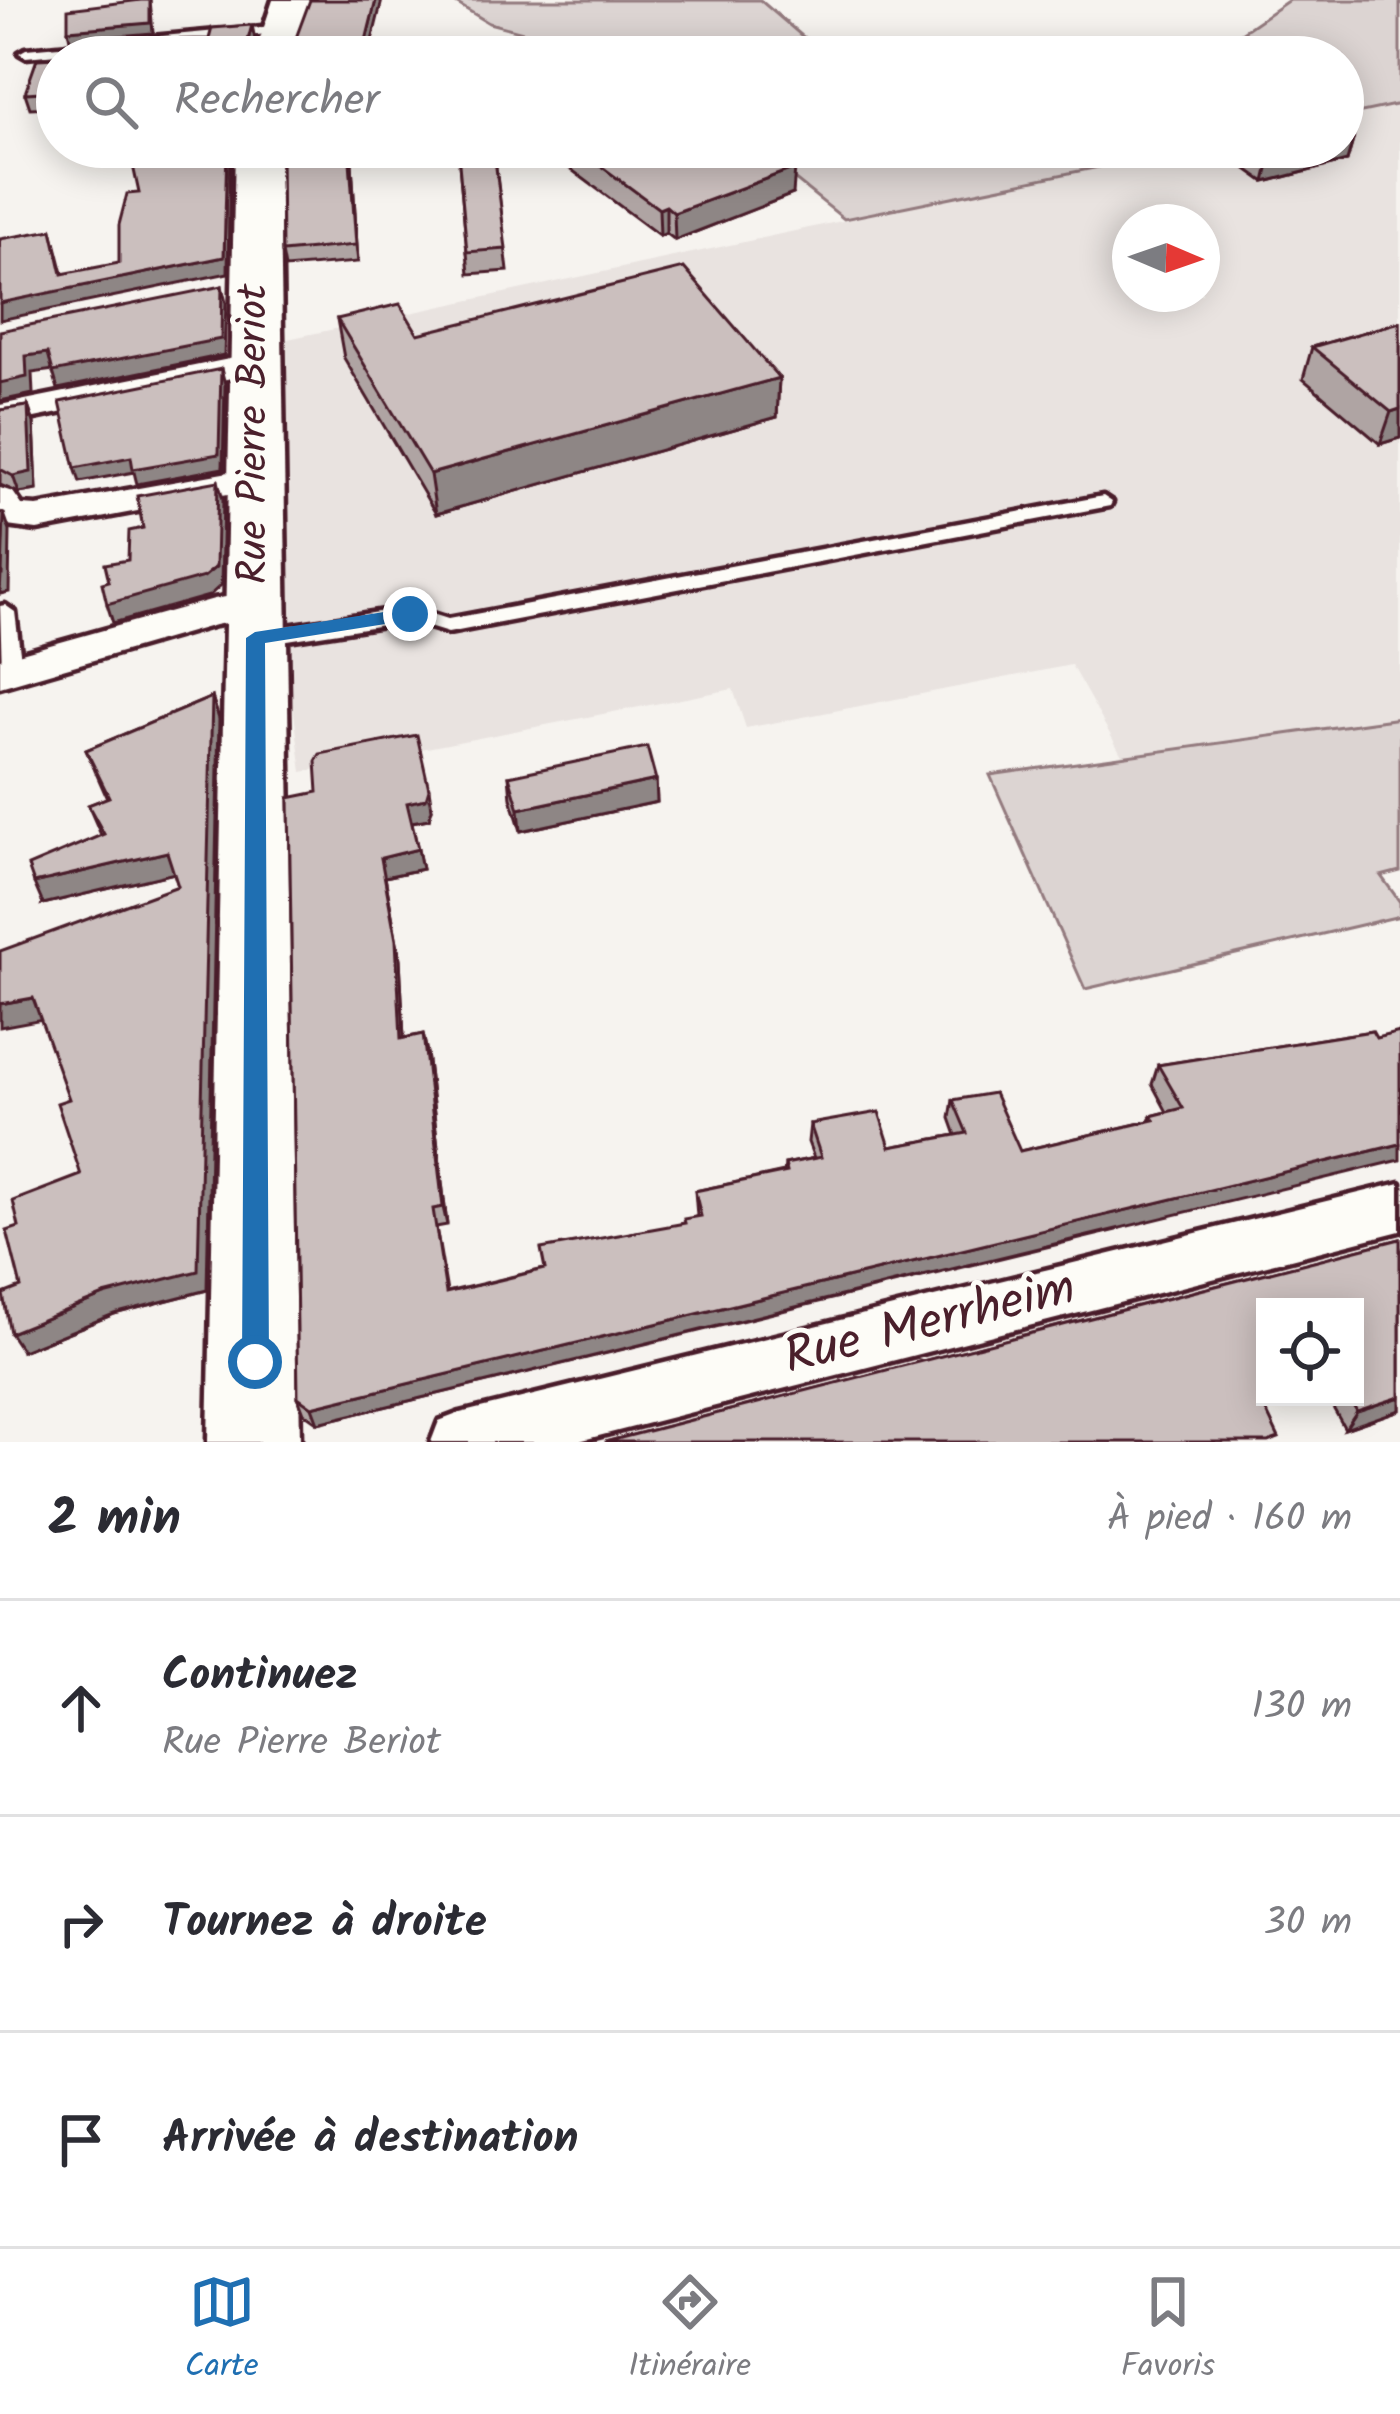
<!DOCTYPE html>
<html lang="fr">
<meta charset="utf-8">
<style>
body{margin:0;font-family:Kalam,sans-serif;background:#f2f2f3;color:#2b2b33}
.controls{position:absolute;right:36px;bottom:36px;display:grid;overflow:hidden;border-radius:0px;box-shadow:0 6px 30px #0003}
.controls button{width:108px;height:108px;display:grid;place-items:center;padding:0;border:0;border-bottom:3px solid #e1e1e2;background:#fff;color:#2b2b33;font:60px sans-serif}
.compass{position:absolute;left:1112px;top:204px;width:108px;height:108px;border-radius:50%;background:#fff;box-shadow:0 6px 30px #0003;rotate:92deg}
.stop{position:absolute;width:36px;height:36px;margin:-27px;border:9px solid #1f6fb2;border-radius:50%;background:#fff}
.stop.end{background:#1f6fb2;border-color:#fff;box-shadow:0 3px 12px #0008}
.list{margin:0;padding:0;list-style:none}
h2{display:flex;justify-content:space-between;align-items:center;height:156px;margin:0;padding:0 48px;font-size:51px}
h2 small{font-size:39px;font-weight:400;color:#7c7c81}
.list li{display:grid;grid-template-columns:78px 1fr auto;gap:36px;align-items:center;box-sizing:border-box;height:216px;padding:0 48px;border-top:3px solid #e1e1e2}
.list b{display:block;font-size:45px;white-space:nowrap}
.list p{margin:0;font-size:39px;white-space:nowrap;color:#7c7c81}
.list em{font-size:39px;font-style:normal;color:#7c7c81}
.icon{flex:none;width:66px;height:66px;fill:none;stroke:currentColor;stroke-width:2;stroke-linecap:round;stroke-linejoin:round}
.map{position:relative;flex:none;width:1400px;height:1442px;overflow:hidden}
.search{position:absolute;background:#fff;box-shadow:0 6px 30px #0003;left:36px;right:36px;top:36px;height:132px;display:flex;align-items:center;gap:30px;box-sizing:border-box;padding:0 42px;border-radius:66px;color:#7c7c81;font-size:45px}
.sheet{height:804px;background:#fff}
nav{display:flex;justify-content:space-around;align-items:center;box-sizing:border-box;height:168px;border-top:3px solid #e1e1e2;background:#fff;font-size:33px;color:#7c7c81}
nav a{display:grid;justify-items:center;gap:6px}
nav .on{color:#1f6fb2}
.map>svg:first-child{display:block}
</style>
<div class="map">
<svg width="1400" height="1442" viewBox="0 0 1400 1442">
<rect width="100%" height="100%" fill="#f6f3ef"/>
<filter id="ink" filterUnits="userSpaceOnUse"><feTurbulence type="fractalNoise" baseFrequency=".00833" numOctaves="2"/><feDisplacementMap in="SourceGraphic" scale="24" xChannelSelector="R" yChannelSelector="G"/><feConvolveMatrix kernelMatrix="1 2 1 2 8 2 1 2 1" color-interpolation-filters="sRGB"/></filter>
<g filter="url(#ink)">
<path fill="#e9e3e0" fill-rule="evenodd" d="M1400,101V718L1124,759L1071,665L746,728L733,689L302,772L288,668L283,340L1190,147H1343V114ZM1130,222H1202V294H1130Z"/>
<g fill="#dcd4d2" stroke="#937a7e" stroke-width="3">
<path d="M451,0H760L802,36L836,57H617L489,23Z"/>
<path d="M1289,0H1400V104L1343,116V57H1206Z"/>
<path d="M754,147H1197L844,219Z"/>
<path d="M1400,718V871L1381,876L1400,902V916L1085,989L990,775Z"/>
</g>
<g fill="none" stroke-linecap="round" stroke-linejoin="round">
<defs>
<g id="service">
<path d="M284,25L290,29L289,32L141,46L134,42L141,38Z"/>
<path d="M92,43L99,47L97,50L26,57L19,53L26,49Z"/>
<path d="M1103,496L1112,502L1110,506L448,633L409,621L262,644L252,637L262,630L410,607L448,619Z"/>
<path d="M5,605L15,612L22,669L12,676L2,669L0,606Z"/>
</g>
<g id="minor">
<path d="M254,354L271,364L266,371L0,425V405Z"/>
<path d="M257,467L270,470L275,478L270,486L37,530L0,525V488L13,492L22,505L37,506Z"/>
<path d="M255,592L269,596L275,605L269,614L215,625L0,687V659L214,599Z"/>
<path d="M1400,1183V1231L575,1442H431L439,1421L460,1413Z"/>
</g>
<g id="primary">
<path d="M273,0H313L296,57H254Z"/>
<path d="M235,147H279L300,1442H208Z"/>
</g>
</defs>
<use href="#service" stroke="#4a1f2b" stroke-width="9"/>
<use href="#minor" stroke="#4a1f2b" stroke-width="9"/>
<use href="#primary" stroke="#4a1f2b" stroke-width="9"/>
<use href="#service" fill="#fdfcf7" fill-rule="evenodd"/>
<use href="#minor" fill="#fdfcf7" fill-rule="evenodd"/>
<use href="#primary" fill="#fdfcf7" fill-rule="evenodd"/>
</g>
<g fill="#afa4a3" stroke="#4a1f2b" stroke-width="3">
<path d="M57,58V141H54L49,125L56,107L30,108L25,93Z"/>
<path d="M1353,140L1347,161L1265,182L1220,150V147H1343Z"/>
<path d="M281,147H351L358,262L285,268L282,252Z"/>
<path d="M541,147H763L793,194L675,240L666,233L660,236Z"/>
<path d="M494,151L508,271L469,274L458,153Z"/>
<path d="M337,319L418,334L779,378L777,417L436,514L344,358Z"/>
<path d="M1400,322V438L1380,444L1303,379L1312,347Z"/>
<path d="M28,406L34,423L37,490L19,493L0,485V410Z"/>
<path d="M212,697L219,719L207,1290L114,1314L22,1351L19,1227L81,1175L69,1099L178,886L174,873L43,904L101,835L88,805L107,798L86,750Z"/>
<path d="M509,776L656,780L657,802L521,831L511,798Z"/>
<path d="M289,798L432,809L429,819L412,822L422,869L385,877L400,959L404,1038L423,1034L427,1053L447,1225L436,1227L447,1292L544,1269L684,1223L697,1216L695,1191L784,1172L785,1164L814,1158L808,1142L810,1124L890,1147L956,1135L950,1118L953,1100L1020,1151L1149,1121L1151,1116L1167,1112L1152,1084L1158,1065L1372,1031L1117,1230L318,1423L304,1413L298,1397Z"/>
<path d="M1400,1239V1410L1345,1429L1327,1397H1355V1307L1265,1397H1311L1265,1409L605,1442Z"/>
</g>
<g fill="#8e8685" stroke="#4a1f2b" stroke-width="3">
<path d="M150,0L153,33L70,40L68,30Z"/>
<path d="M376,0H382L368,57H362Z"/>
<path d="M252,25L255,40L251,57L247,44Z"/>
<path d="M1353,140L1347,161L1265,182L1270,161L1325,147H1343V142Z"/>
<path d="M227,147H230L228,273L0,320V303L52,230L67,289L224,257Z"/>
<path d="M349,147H351L358,262L356,245Z"/>
<path d="M795,168L793,194L675,240L674,213Z"/>
<path d="M666,206V233L660,236L659,209Z"/>
<path d="M222,286L226,303L224,355L58,389L53,372Z"/>
<path d="M48,353L54,370L32,373L33,394L0,401V383L26,356Z"/>
<path d="M221,369L225,384L223,468L137,484L134,472L80,482L75,468Z"/>
<path d="M779,378L777,417L436,514L430,474Z"/>
<path d="M28,406L34,423L37,490L19,493L13,476Z"/>
<path d="M1400,409V438L1380,444L1391,412Z"/>
<path d="M218,481L223,499L221,585L209,596L113,623L107,604Z"/>
<path d="M4,514L10,531L9,592L0,594Z"/>
<path d="M212,697L219,719L207,1290L114,1314L22,1351L10,1333L104,1295Z"/>
<path d="M656,780L657,802L521,831L519,809Z"/>
<path d="M429,789L432,809L429,819L411,822L407,803Z"/>
<path d="M418,849L422,869L385,877L400,959L405,1058L401,1039L381,858Z"/>
<path d="M167,852L175,873L43,904L34,883Z"/>
<path d="M33,998L43,1019L0,1027V1004Z"/>
<path d="M423,1034L427,1053L447,1225L443,1207Z"/>
<path d="M1400,1144V1160L318,1423L312,1407Z"/>
<path d="M1265,1395V1397H1311L1249,1414L1259,1396Z"/>
<path d="M1400,1397V1410L1345,1429L1357,1411Z"/>
</g>
<g fill="#cbbfbe" stroke="#4a1f2b" stroke-width="3">
<path d="M141,0H150V23L68,30V9Z"/>
<path d="M310,0H376L362,57H66V42L150,34V40L209,39L212,28L252,25L247,44L293,46Z"/>
<path d="M57,58V91L25,93L37,59Z"/>
<path d="M57,104V125H49Z"/>
<path d="M129,147H227L224,257L0,303V239L52,230L62,274L119,263V225L127,194L139,193Z"/>
<path d="M281,147H349L356,245L282,252Z"/>
<path d="M575,147H763L795,168L674,213L666,206L659,209Z"/>
<path d="M1250,147H1325L1270,161Z"/>
<path d="M494,151L506,249L467,252L458,153Z"/>
<path d="M684,268L779,378L430,474L337,319L400,304L418,334Z"/>
<path d="M222,286L221,339L53,372L48,353L26,356L27,377L0,383V331Z"/>
<path d="M1400,322V409L1391,412L1312,347Z"/>
<path d="M221,369L219,454L133,469L131,457L75,468L60,402Z"/>
<path d="M28,406L31,472L13,476L0,469V410Z"/>
<path d="M218,481L216,567L204,577L107,604L102,583L109,581L105,564L128,560L129,531L143,528L137,496Z"/>
<path d="M0,512L4,514L2,575H0Z"/>
<path d="M212,697L198,1271L104,1295L10,1333L3,1294L21,1287L7,1231L19,1227L13,1201L81,1175L57,1103L69,1099L33,998L0,1004V951L178,886L167,852L34,883L28,866L104,834L88,805L109,797L86,750Z"/>
<path d="M417,735L429,789L426,799L407,803L418,849L381,858L396,940L401,1039L423,1034L443,1207L433,1209L446,1293L545,1269L541,1249L685,1223L684,1219L701,1216L695,1191L787,1172L785,1164L821,1157L810,1124L879,1112L890,1147L967,1133L953,1100L994,1093L1020,1151L1154,1120L1151,1116L1183,1108L1158,1065L1372,1031L1376,1038L1400,1032V1144L312,1407L298,1397L289,798L318,792L316,761L320,754Z"/>
<path d="M647,747L656,780L519,809L509,776Z"/>
<path d="M1400,1239V1397L1357,1411L1348,1397H1355V1307H1265V1395L1259,1396L1279,1438L1268,1442H605Z"/>
</g>
</g>
<path fill="#1f6fb2" d="M410,608L419,614L417,619L265,643L269,1362L265,1371L255,1375L246,1371L242,1362L246,638L255,632Z"/>
<g text-anchor="middle" dominant-baseline="central" stroke-width="10" stroke-linejoin="round" paint-order="stroke">
<g font-size="42" fill="#4a1f2b" stroke="#fdfcf7">
<text transform="translate(254 434) rotate(-90)">Rue Pierre Beriot</text>
</g>
<g font-size="51" fill="#4a1f2b" stroke="#fdfcf7">
<text transform="translate(930 1324) rotate(-14)">Rue Merrheim</text>
</g>
</g>
</svg>
<div class="controls">
<button><svg class="icon" aria-label="locate" viewBox="0 0 24 24"><circle cx="12" cy="12" r="6"/><path d="M12 2v4M12 18v4M2 12h4M18 12h4"/></svg></button>
</div>
<svg class="compass" viewBox="-18 -18 36 36"><path d="M0-13l5 13h-10z" fill="#e53935"/><path d="M0 13l5-13h-10z" fill="#7c7c81"/></svg>
<div class="stop" style="left:255px;top:1362px"></div>
<div class="stop end" style="left:410px;top:614px"></div>
<div class="search"><svg class="icon" aria-label="search" viewBox="0 0 24 24"><circle cx="10" cy="10" r="6"/><path d="M15 15l6 6"/></svg>Rechercher</div>
</div>
<section class="sheet">
<h2>2 min<small>À pied · 160 m</small></h2>
<ul class="list">
<li><svg class="icon" aria-label="ahead" viewBox="0 0 24 24"><path d="M12 20V5M6 11l6-6 6 6"/></svg><div><b>Continuez</b><p>Rue Pierre Beriot</p></div><em>130 m</em></li>
<li><svg class="icon" aria-label="right" viewBox="0 0 24 24"><path d="M7 20v-9h11M14 6l5 5-5 5"/></svg><div><b>Tournez à droite</b></div><em>30 m</em></li>
<li><svg class="icon" aria-label="arrive" viewBox="0 0 24 24"><path d="M6 21V4h12l-3 4 3 4H6"/></svg><div><b>Arrivée à destination</b></div></li>
</ul>
</section>
<nav>
<a class="on"><svg class="icon" aria-label="map" viewBox="0 0 24 24"><path d="M3 6l6-2 6 2 6-2v14l-6 2-6-2-6 2zM9 4v14M15 6v14"/></svg>Carte</a>
<a><svg class="icon" aria-label="directions" viewBox="0 0 24 24"><path d="M12 3l9 9-9 9-9-9zM9 14v-3h6M13 9l2 2-2 2"/></svg>Itinéraire</a>
<a><svg class="icon" aria-label="saved" viewBox="0 0 24 24"><path d="M7 4h10v16l-5-4-5 4z"/></svg>Favoris</a>
</nav>
